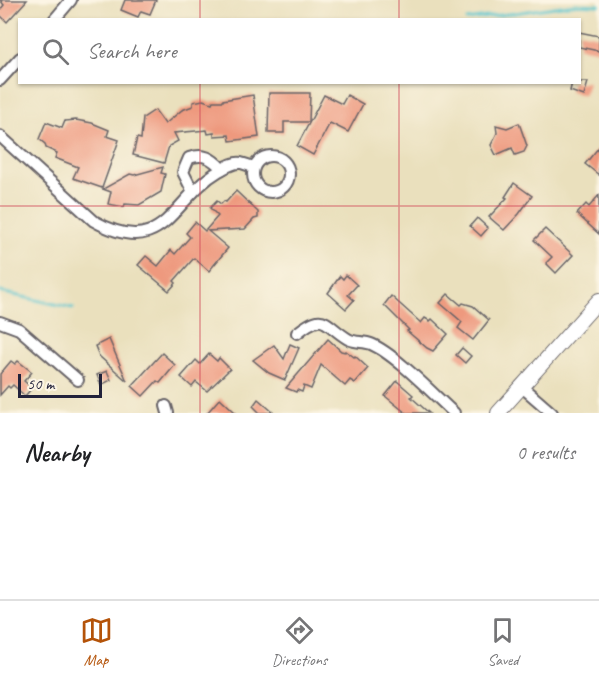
<!DOCTYPE html>
<style>
body{margin:0;font-family:Caveat,sans-serif;background:#f6f6f6;color:#202124}
.scale{position:absolute;left:18px;bottom:15px;width:84px;box-sizing:border-box;padding-left:6px;border:3px solid #22223b;border-top:0;font-size:16px;line-height:21px;white-space:nowrap;color:#22223b;-webkit-text-stroke:4px #fcf5e5;paint-order:stroke}
.list{margin:0;padding:0;list-style:none}
h2{display:flex;justify-content:space-between;align-items:center;height:78px;margin:0;padding:0 24px;font-size:26px}
h2 small{font-size:20px;font-weight:400;color:#757577}
.icon{flex:none;width:33px;height:33px;fill:none;stroke:currentColor;stroke-width:2;stroke-linecap:round;stroke-linejoin:round}
.map{position:relative;flex:none;width:599px;height:413px;overflow:hidden}
.search{position:absolute;background:#fff;box-shadow:0 2px 4px #0004;left:18px;right:18px;top:18px;height:66px;display:flex;align-items:center;gap:15px;box-sizing:border-box;padding:0 21px;border-radius:0px;color:#757577;font-size:22px}
.sheet{height:186px;background:#fff}
nav{display:flex;justify-content:space-around;align-items:center;box-sizing:border-box;height:84px;border-top:2px solid #e0e0e0;background:#fff;font-size:16px;color:#757577}
nav a{display:grid;justify-items:center;gap:3px}
nav .on{color:#b45309}
.map>svg:first-child{display:block}
</style>
<div class="map">
<svg width="599" height="413" viewBox="0 0 599 413">
<rect width="100%" height="100%" fill="#fcf5e5"/>
<filter id="ink" filterUnits="userSpaceOnUse"><feTurbulence type="fractalNoise" baseFrequency=".0167" numOctaves="2"/><feDisplacementMap in="SourceGraphic" scale="12" xChannelSelector="R" yChannelSelector="G"/><feConvolveMatrix kernelMatrix="1 2 1 2 8 2 1 2 1" color-interpolation-filters="sRGB"/></filter>
<filter id="wash" filterUnits="userSpaceOnUse"><feTurbulence type="fractalNoise" baseFrequency=".008" numOctaves="4" result="noise"/><feDisplacementMap in="SourceGraphic" scale="24" xChannelSelector="R" yChannelSelector="G"/><feGaussianBlur stdDeviation="1.35" result="paint"/><feColorMatrix in="noise" values="0 0 0 0 0 0 0 0 0 0 0 0 0 0 0 0 0 1.4 0 .05"/><feComposite in="paint" operator="in"/></filter>
<g filter="url(#wash)">
<rect width="100%" height="100%" fill="#eae0bd"/>
<g fill="none" stroke-linecap="round" stroke-linejoin="round">
<g stroke="#58c5cd" stroke-width="3">
<path d="M467,20L575,4L599,5"/>
<path d="M0,292L73,308"/>
</g>
</g>
<g id="blocks">
<g fill="#ee997e">
<path d="M0,0H27L7,22L0,15V10L4,5Z"/>
<path d="M125,0H156L150,14L141,11L138,17L121,10Z"/>
<path d="M579,32L599,36V51L579,47Z"/>
<path d="M572,82H588L584,96L570,91Z"/>
<path d="M269,93H310L309,122H284V133H268Z"/>
<path d="M253,95L259,137L230,141L229,135L214,136V133L208,134L207,130L174,133L178,141L169,146L164,163L133,155L137,138L141,139L143,118L155,110L165,124L182,110L193,106V102L203,100L212,103L213,101H223V100Z"/>
<path d="M324,95L342,104L347,95L363,104L348,132L330,123L313,155L297,146Z"/>
<path d="M76,120L92,123L109,130L107,136L119,140L102,188L73,178L78,167L55,158L57,153L46,148L45,144L39,139L46,122L62,128L65,121Z"/>
<path d="M519,123L527,146L524,152L515,155L512,148L496,155L491,145L497,133L496,125L507,128Z"/>
<path d="M599,147V175L585,164Z"/>
<path d="M163,167L161,173L165,174L161,192L139,205L125,204L124,207L108,204L111,192L103,189L130,174L134,175Z"/>
<path d="M514,183L532,196L519,214L504,230L489,217L507,198L505,197Z"/>
<path d="M236,191L258,212V218L254,219L245,229L208,231L228,248L209,271L194,258L174,281L176,283L169,291L138,265L146,256L158,266L171,250L175,254L190,237L186,233L195,222L205,231L218,216L210,208L217,201L221,204L224,201L226,202Z"/>
<path d="M599,195V234L577,214L586,204L589,207Z"/>
<path d="M477,218L488,228L481,236L470,226Z"/>
<path d="M545,229L573,255L556,273L546,263L552,257L534,240Z"/>
<path d="M346,275L357,285L348,295L354,300L346,309L328,293L340,276L343,279Z"/>
<path d="M448,294L461,305L463,303L473,306L489,320L473,340L458,328L462,322L440,303Z"/>
<path d="M391,296L421,323L425,318L430,321L432,319L448,334L433,351L427,348L407,331L409,330L384,305Z"/>
<path d="M109,339L127,381L99,356L95,346Z"/>
<path d="M328,339L341,351L345,352L346,351L354,357L355,356L368,368L355,383L350,380L345,386L321,365L311,389L304,386L302,392L297,390L296,392L286,388Z"/>
<path d="M290,344L299,348L285,380L269,373L253,360L274,345L284,359Z"/>
<path d="M462,348L471,356L465,363L456,355Z"/>
<path d="M162,353L175,365L160,383L157,381L143,396L132,386Z"/>
<path d="M209,354L217,361L219,358L230,369L207,391L196,382L192,387L181,377L196,360L200,364Z"/>
<path d="M11,361L15,364L18,361L32,372L24,381L32,388L25,396L13,385L10,388L8,386L0,395V374Z"/>
<path d="M107,371L111,380L101,385L97,375Z"/>
<path d="M397,381L413,395L411,397L429,413H406L385,396Z"/>
<path d="M220,398L236,413H207Z"/>
<path d="M258,399L274,413H260L253,406Z"/>
</g>
</g>
</g>
<g filter="url(#ink)">
<use href="#blocks" fill-opacity="0" stroke="#686468" stroke-width="1.5"/>
<g fill="none" stroke-linecap="round" stroke-linejoin="round">
<defs>
<g id="minor">
<path d="M54,20L71,0"/>
<path d="M0,80L20,58"/>
<path d="M0,136L94,221C165,261 171,199 219,171C226,167 233,162 241,163C245,164 250,166 254,167"/>
<circle cx="271" cy="174" r="18"/>
<path d="M193,192L183,172L189,158C204,153 212,158 222,169"/>
<path d="M0,322L19,329L78,380"/>
<path d="M297,333C326,310 323,324 348,339C355,343 364,341 371,344C395,354 433,394 454,413"/>
<path d="M521,386L552,413"/>
<path d="M166,406L168,413"/>
</g>
<path id="tertiary" d="M498,413L599,300"/>
</defs>
<use href="#minor" stroke="#686468" stroke-width="14"/>
<use href="#tertiary" stroke="#686468" stroke-width="16"/>
<use href="#minor" stroke="#fff" stroke-width="10"/>
<use href="#tertiary" stroke="#fff" stroke-width="14"/>
</g>
</g>
<path fill="none" stroke="#d1495b" stroke-width="1.5" stroke-opacity="0.55" d="M200,0V20M399,0V20M200,82V413M399,82V413M0,206H599"/>
</svg>
<div class="scale">50 m</div>
<div class="search"><svg class="icon" aria-label="search" viewBox="0 0 24 24"><circle cx="10" cy="10" r="6"/><path d="M15 15l6 6"/></svg>Search here</div>
</div>
<section class="sheet">
<h2>Nearby<small>0 results</small></h2>
<ul class="list">
</ul>
</section>
<nav>
<a class="on"><svg class="icon" aria-label="map" viewBox="0 0 24 24"><path d="M3 6l6-2 6 2 6-2v14l-6 2-6-2-6 2zM9 4v14M15 6v14"/></svg>Map</a>
<a><svg class="icon" aria-label="directions" viewBox="0 0 24 24"><path d="M12 3l9 9-9 9-9-9zM9 14v-3h6M13 9l2 2-2 2"/></svg>Directions</a>
<a><svg class="icon" aria-label="saved" viewBox="0 0 24 24"><path d="M7 4h10v16l-5-4-5 4z"/></svg>Saved</a>
</nav>
